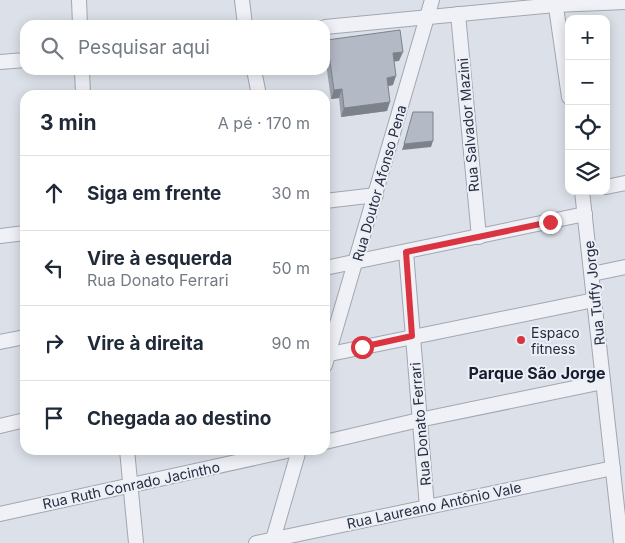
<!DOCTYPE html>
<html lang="pt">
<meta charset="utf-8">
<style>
body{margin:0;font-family:Inter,sans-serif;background:#f2f2f3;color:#1f2937}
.controls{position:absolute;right:15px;top:15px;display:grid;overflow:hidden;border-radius:10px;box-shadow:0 2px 12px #0003}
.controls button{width:45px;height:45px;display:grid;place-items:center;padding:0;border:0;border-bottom:1px solid #e0e1e3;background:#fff;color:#1f2937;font:25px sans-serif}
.stop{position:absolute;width:15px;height:15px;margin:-11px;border:4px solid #da3441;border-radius:50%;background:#fff}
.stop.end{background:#da3441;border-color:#fff;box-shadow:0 1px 5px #0008}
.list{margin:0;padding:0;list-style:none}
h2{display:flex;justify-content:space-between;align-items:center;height:65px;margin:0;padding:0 20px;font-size:21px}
h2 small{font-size:16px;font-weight:400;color:#747a83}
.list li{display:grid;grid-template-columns:32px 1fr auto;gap:15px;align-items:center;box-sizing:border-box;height:75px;padding:0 20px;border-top:1px solid #e0e1e3}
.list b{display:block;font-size:19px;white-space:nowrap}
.list p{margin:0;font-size:16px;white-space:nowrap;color:#747a83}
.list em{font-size:16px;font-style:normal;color:#747a83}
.icon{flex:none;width:28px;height:28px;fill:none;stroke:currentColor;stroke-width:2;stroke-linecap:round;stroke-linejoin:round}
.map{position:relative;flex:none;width:625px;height:543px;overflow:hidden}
.search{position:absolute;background:#fff;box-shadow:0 2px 12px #0003;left:20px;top:20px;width:310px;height:55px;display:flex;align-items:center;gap:12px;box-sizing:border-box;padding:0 18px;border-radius:15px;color:#747a83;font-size:19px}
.panel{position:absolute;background:#fff;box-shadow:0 2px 12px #0003;left:20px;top:90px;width:310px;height:365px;border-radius:15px}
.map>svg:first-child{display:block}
</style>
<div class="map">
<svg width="625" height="543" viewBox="0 0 625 543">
<rect width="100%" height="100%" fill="#dce0e8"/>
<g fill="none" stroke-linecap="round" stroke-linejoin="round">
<defs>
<g id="street">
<path d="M79,0L80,25"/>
<path d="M242,0L245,25"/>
<path d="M555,0L569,97"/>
<path d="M458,14L479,237"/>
<path d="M325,27L555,5L625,2"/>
<path d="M0,62L25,60"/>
<path d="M82,70L83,95"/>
<path d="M254,70L259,95"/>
<path d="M606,187L625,183"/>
<path d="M582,191L621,543"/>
<path d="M325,201L376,195"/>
<path d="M0,236L25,233"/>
<path d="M406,252L427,507"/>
<path d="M325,268L585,214"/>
<path d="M592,274L625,267"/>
<path d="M0,342L25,337"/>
<path d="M325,355L594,300"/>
<path d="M325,365L432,0"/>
<path d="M0,426L25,420"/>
<path d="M325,442L419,420L603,382"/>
<path d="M127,450L136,543"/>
<path d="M0,514L291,450"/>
<path d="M256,543L613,468"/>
<path d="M272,543L299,450"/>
</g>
</defs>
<use href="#street" stroke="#a1a7b2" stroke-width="16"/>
<use href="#street" stroke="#eff1f6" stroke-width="14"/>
</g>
<path fill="#9a9fa9" d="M327,40L399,61H394L393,85L388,86L387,111L341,117L339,98L331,99L325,56V46Z"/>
<g fill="#7d828a">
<path d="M403,52L399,61L390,62L393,53Z"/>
<path d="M396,76L393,85L384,87L387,78Z"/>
<path d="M342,89L339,98L331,99L334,90Z"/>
<path d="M390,102L387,111L341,117L344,108Z"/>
<path d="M433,141L431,147L402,150L404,144Z"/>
</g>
<g fill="#b3b9c5" stroke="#7d828a">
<path d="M400,30L403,52L393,53L396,76L387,78L390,102L344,108L342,89L334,90L327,40Z"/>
<path d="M413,112H433V141L404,144Z"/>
</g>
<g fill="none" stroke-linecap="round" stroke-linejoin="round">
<path stroke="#da3441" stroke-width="6" d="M362,347L412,336L406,252L550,222"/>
</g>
<circle fill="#da3441" stroke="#eceff6" stroke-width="2" cx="521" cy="340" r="5"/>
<g text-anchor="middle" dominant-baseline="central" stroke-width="4" stroke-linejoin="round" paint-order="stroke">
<g font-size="14" fill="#252d40" stroke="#eceff6">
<text transform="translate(468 125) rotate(-95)">Rua Salvador Mazini</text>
<text transform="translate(379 183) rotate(-74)">Rua Doutor Afonso Pena</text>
<text transform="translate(594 293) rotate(-96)">Rua Tuffy Jorge</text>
<text transform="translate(420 424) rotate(-95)">Rua Donato Ferrari</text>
<text transform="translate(131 485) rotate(-12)">Rua Ruth Conrado Jacintho</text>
<text transform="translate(434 505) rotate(-12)">Rua Laureano Antônio Vale</text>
</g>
<g font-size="14" fill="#252d40" stroke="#eceff6" text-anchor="start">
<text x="531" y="332">Espaco<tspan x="531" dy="16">fitness</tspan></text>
</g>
<g font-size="16" font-weight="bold" fill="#171e30" stroke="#eceff6">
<text x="537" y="373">Parque São Jorge</text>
</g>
</g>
</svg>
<div class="controls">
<button>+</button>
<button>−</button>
<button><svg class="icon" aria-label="locate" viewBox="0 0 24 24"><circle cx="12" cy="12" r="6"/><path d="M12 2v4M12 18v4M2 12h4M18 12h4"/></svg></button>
<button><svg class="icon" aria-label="layers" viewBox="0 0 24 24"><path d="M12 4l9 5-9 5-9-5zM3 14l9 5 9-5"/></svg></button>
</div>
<div class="stop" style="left:362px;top:347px"></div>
<div class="stop end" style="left:550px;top:222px"></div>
<div class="search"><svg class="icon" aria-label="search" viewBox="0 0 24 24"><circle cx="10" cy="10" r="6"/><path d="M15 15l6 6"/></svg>Pesquisar aqui</div>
<section class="panel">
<h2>3 min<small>A pé · 170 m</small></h2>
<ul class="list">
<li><svg class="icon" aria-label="ahead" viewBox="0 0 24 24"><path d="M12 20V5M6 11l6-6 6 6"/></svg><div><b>Siga em frente</b></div><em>30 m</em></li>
<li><svg class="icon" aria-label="left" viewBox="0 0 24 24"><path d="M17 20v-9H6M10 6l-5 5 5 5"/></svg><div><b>Vire à esquerda</b><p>Rua Donato Ferrari</p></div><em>50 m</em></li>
<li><svg class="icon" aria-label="right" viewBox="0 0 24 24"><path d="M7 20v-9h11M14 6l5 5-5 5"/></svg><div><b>Vire à direita</b></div><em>90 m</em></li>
<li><svg class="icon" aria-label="arrive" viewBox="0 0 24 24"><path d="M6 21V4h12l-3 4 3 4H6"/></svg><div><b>Chegada ao destino</b></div></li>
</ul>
</section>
</div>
